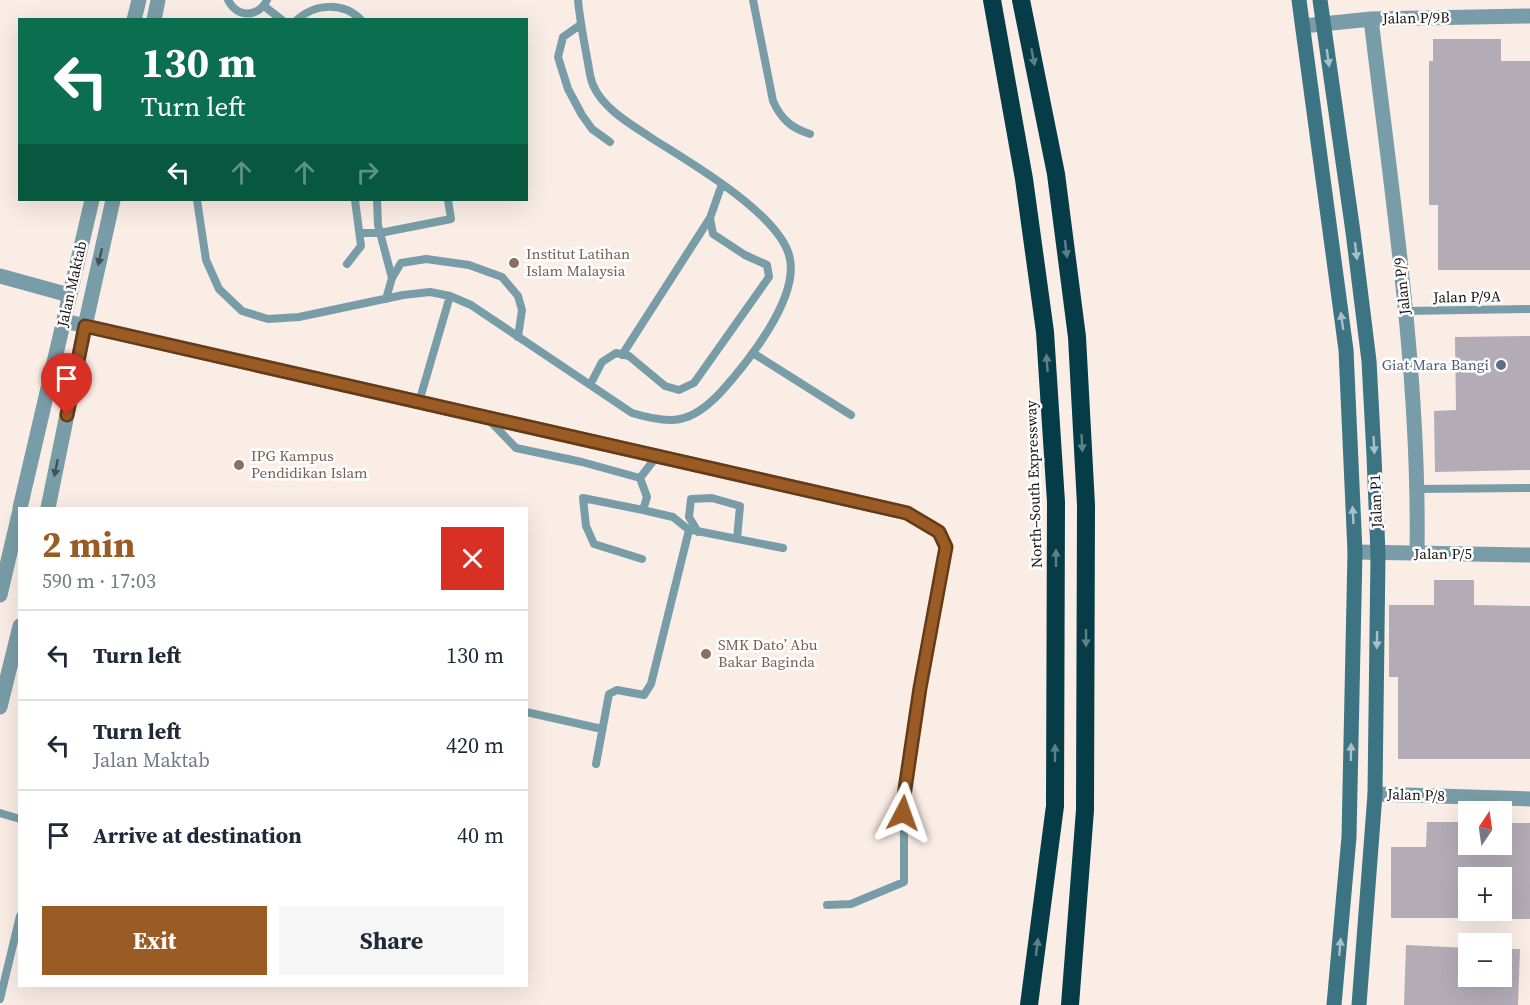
<!DOCTYPE html>
<html lang="en">
<head>
<meta charset="utf-8">
<style>
	:root { --surface:#fff; --page:#f6f6f7; --text:#1f2937; --muted:#747a83; --line:#e0e1e3; --accent:#9b5b24 }
	body { margin:0; font-family:"Source Serif 4",serif; background:var(--page); color:var(--text); height:100vh; display:flex; flex-direction:column; font-size:22px; white-space:nowrap }
	* { box-sizing:border-box; margin:0 }
	p { font-size:20px; color:var(--muted) }
	.icon { flex:none; width:33px; height:33px; fill:none; stroke:currentColor; stroke-width:2; stroke-linecap:round; stroke-linejoin:round }
	.map { position:relative; flex:1; overflow:hidden }
	.details { position:absolute; left:18px; top:507px; width:510px; height:480px; display:flex; flex-direction:column; background:var(--surface); border-radius:0px; box-shadow:0 6px 24px #0002 }
	.details>* { flex:none }
	.banner { position:absolute; left:18px; top:18px; width:510px; height:183px; border-radius:0px; box-shadow:0 6px 24px #0002; background:#0b6e4f; color:#fff; overflow:hidden }
	.needle { width:39px; rotate:13deg }
	.buttons { position:absolute; left:1458px; top:801px; display:grid; gap:12px }
	.buttons a { display:grid; place-items:center; width:54px; height:54px; border-radius:0px; background:var(--surface); box-shadow:0 6px 24px #0002; font-size:30px }
	.pin { position:absolute; display:grid; place-items:center; width:51px; height:51px; color:#fff; margin:-62px -26px; border-radius:50% 50% 50% 0; rotate:-45deg; box-shadow:0 0 6px #0007 }
	.pin .icon { rotate:45deg }
	.me { position:absolute; width:66px; margin:-33px; rotate:4deg; stroke-linejoin:round; filter:drop-shadow(0 0 4px #0008) }
	.turn { display:flex; align-items:center; gap:21px; height:126px; padding:0 24px; font-size:27px }
	.turn .icon { width:78px; height:78px; stroke-width:2.5 }
	.turn b { display:block; font-size:42px; line-height:51px }
	.lanes { display:flex; align-items:center; height:57px; padding:0 24px; background:#0003; justify-content:center; gap:30px; direction:ltr }
	.lanes .off { opacity:.35 }
	.round { display:grid; place-items:center; flex:none; width:63px; height:63px; border-radius:0px; background:var(--page) }
	.head { display:flex; align-items:center; justify-content:space-between; height:102px; padding:0 24px }
	h1 { font-size:36px; font-weight:700; line-height:45px; color:var(--accent) }
	.button { display:flex; gap:12px; margin-top:auto; padding:12px 24px }
	.button a { flex:1; height:69px; border-radius:0px; background:var(--accent); color:#fff; font-size:24px; font-weight:700; line-height:69px; text-align:center }
	.button a+a { background:var(--page); color:var(--text) }
	ul { padding:0; list-style:none }
	li { display:flex; align-items:center; gap:18px; height:90px; padding:0 24px; border-top:2px solid var(--line) }
	li div { flex:1 }
	li b { display:block; font-size:22px }
	li em { font-style:normal }
	.map>svg:first-child { display:block }
</style>
</head>
<body>
<div class="map">
<svg width="1530" height="1005" viewBox="0 0 1530 1005">
	<rect width="100%" height="100%" fill="#faede5"/>
	<path fill="#b3acb7" d="M1433,39H1501V61H1530V270H1438V205H1429V61H1433Z
		M1530,336V470L1435,472L1434,411L1456,410L1455,337Z
		M1434,580H1474V605L1530,606V759H1398V677H1389V605H1434Z
		M1427,822H1465V847H1502V823H1530V919H1502V878H1468V918H1391V847H1426Z
		M1406,945L1468,948V976H1502V949H1520L1518,1005H1404Z"/>
	<g fill="none" stroke-linecap="round" stroke-linejoin="round">
		<path stroke="#799da8" stroke-width="8" d="M228,0C237,18 258,18 267,0
			M753,0L773,101C781,119 791,128 810,134
			M264,6L282,20
			M297,20C315,3 344,2 361,20
			M580,25L563,37L558,57L568,89L582,115L592,129L610,142
			M197,200L206,260L219,289L242,311L268,319L299,317L403,295L430,292L450,296L471,305L632,413C672,425 691,424 721,392C747,363 798,300 790,259C782,215 689,162 653,139C632,125 603,109 593,85C590,78 589,69 588,63C584,42 580,21 578,0
			M377,200L378,225L392,278
			M360,233H380L451,219L448,200
			M347,264L361,246L355,200
			M386,299L392,278L401,263L426,259L469,265L502,277L518,296L522,310L518,337
			M1405,311L1530,309
			M753,353L851,415
			M622,355L710,218
			M590,385L602,362L616,353L629,356L665,386L679,390L694,383L769,277L767,265L745,255L713,234L710,218L722,184
			M419,402L450,296
			M489,420L516,448L582,462L640,478L657,456
			M1418,489L1530,488
			M692,530L783,548
			M698,532L689,517L691,499L712,498L740,506L737,539
			M642,559L594,544L586,526L583,498L643,510
			M526,712L602,729
			M596,764L609,694L617,690L644,695L651,684L689,530L673,517L643,510L647,497L640,478
			M0,813L20,819
			M827,905L851,904L904,882V796L920,688L947,547L939,532L907,513
			M0,999L20,916"/>
		<path stroke="#799da8" stroke-width="15" d="M1371,19C1392,196 1420,375 1417,554
			M1303,26L1371,19L1530,16
			M0,276L69,295
			M64,321L907,513
			M1355,552L1530,555
			M1375,794L1530,799"/>
		<path stroke="#799da8" stroke-width="15" d="M134,20L139,0
			M154,20L158,0
			M20,508L92,200
			M48,508L85,326L113,200
			M0,595L20,510
			M0,707L20,626"/>
		<path stroke="#3d7484" stroke-width="15" d="M1299,0L1346,350L1355,552L1349,837L1334,1005
			M1320,0L1353,232L1369,361L1374,456L1378,554L1375,794L1359,1005"/>
		<path stroke="#063c48" stroke-width="18" d="M992,0L1024,179L1045,332L1056,502L1055,806L1029,1005
			M1021,0L1056,174L1077,337L1086,505L1085,810L1070,1005"/>
	</g>
	<defs><path id="oneway-solid" d="M-6-.8H1V-3.2L6.5 0L1 3.2V.8H-6Z" transform="scale(1.5)"/></defs>
	<g fill="#5d8088">
		<use href="#oneway-solid" transform="translate(1033 57) rotate(79)"/>
		<use href="#oneway-solid" transform="translate(1066 249) rotate(83)"/>
		<use href="#oneway-solid" transform="translate(1047 363) rotate(-94)"/>
		<use href="#oneway-solid" transform="translate(1082 443) rotate(87)"/>
		<use href="#oneway-solid" transform="translate(1056 558) rotate(-90)"/>
		<use href="#oneway-solid" transform="translate(1086 638) rotate(90)"/>
		<use href="#oneway-solid" transform="translate(1055 753) rotate(-90)"/>
		<use href="#oneway-solid" transform="translate(1037 947) rotate(-83)"/>
	</g>
	<g fill="#a8c0c8">
		<use href="#oneway-solid" transform="translate(1328 58) rotate(82)"/>
		<use href="#oneway-solid" transform="translate(1356 251) rotate(83)"/>
		<use href="#oneway-solid" transform="translate(1342 321) rotate(-98)"/>
		<use href="#oneway-solid" transform="translate(1374 445) rotate(87)"/>
		<use href="#oneway-solid" transform="translate(1353 515) rotate(-93)"/>
		<use href="#oneway-solid" transform="translate(1377 640) rotate(91)"/>
		<use href="#oneway-solid" transform="translate(1351 752) rotate(-89)"/>
		<use href="#oneway-solid" transform="translate(1340 947) rotate(-85)"/>
	</g>
	<g fill="#445155">
		<use href="#oneway-solid" transform="translate(100 257) rotate(103)"/>
		<use href="#oneway-solid" transform="translate(56 468) rotate(101)"/>
	</g>
	<g fill="none" stroke-linecap="round" stroke-linejoin="round">
		<g stroke="#653b17" stroke-width="15">
			<path id="route" d="M67,415L85,326L907,513L939,532L946,547L920,688L904,796L903,813"/>
		</g>
		<use href="#route" stroke="#9b5b24" stroke-width="10"/>
	</g>
	<g fill="#8d6e63" stroke="#fff" stroke-width="2">
		<circle cx="514" cy="263" r="6"/>
		<circle cx="239" cy="465" r="6"/>
		<circle cx="706" cy="654" r="6"/>
	</g>
	<circle fill="#5c6f8a" stroke="#fff" stroke-width="2" cx="1501" cy="365" r="6"/>
	<g text-anchor="middle" stroke-width="5" stroke-linejoin="round" paint-order="stroke">
		<g font-size="15" fill="#181311" stroke="#fff">
			<text transform="translate(1416 18) rotate(-1)" y="5">Jalan P/9B</text>
			<text transform="translate(72 284) rotate(-77)" y="5">Jalan Maktab</text>
			<text transform="translate(1402 286) rotate(-96)" y="5">Jalan P/9</text>
			<text transform="translate(1467 297) rotate(-1)" y="5">Jalan P/9A</text>
			<text transform="translate(1034 484) rotate(-92)" y="5">North–South Expressway</text>
			<text transform="translate(1376 501) rotate(-92)" y="5">Jalan P1</text>
			<text x="1443" y="559">Jalan P/5</text>
			<text transform="translate(1416 795) rotate(2)" y="5">Jalan P/8</text>
		</g>
		<g font-size="15" fill="#785e54" stroke="#fff" text-anchor="start">
			<text x="526" y="259">Institut Latihan<tspan x="526" dy="17">Islam Malaysia</tspan></text>
			<text x="251" y="461">IPG Kampus<tspan x="251" dy="17">Pendidikan Islam</tspan></text>
			<text x="718" y="650">SMK Dato’ Abu<tspan x="718" dy="17">Bakar Baginda</tspan></text>
		</g>
		<g font-size="15" fill="#4e5e75" stroke="#fff" text-anchor="end">
			<text x="1489" y="370">Giat Mara Bangi</text>
		</g>
	</g>
</svg>
<div class="buttons">
<a><svg class="needle" viewBox="-14 -14 28 28"><path d="M0-13l5 13h-10z" fill="#e53935"/><path d="M0 13l5-13h-10z" fill="#747a83"/></svg></a>
<a>+</a>
<a>−</a>
</div>
<div class="pin" style="left:67px;top:415px;background:#d93025"><svg class="icon" aria-label="arrive" viewBox="0 0 24 24"><path d="M6 21V4h12l-3 4 3 4H6"/></svg></div>
<svg class="me" style="left:903px;top:813px" viewBox="-20 -20 40 40"><path d="M0-17L14 15 0 8-14 15z" fill="#9b5b24" stroke="#fff" stroke-width="4"/></svg>
<div class="banner">
<div class="turn"><svg class="icon" aria-label="left" viewBox="0 0 24 24"><path d="M17 20v-9H6M10 6l-5 5 5 5"/></svg><div><b>130 m</b>Turn left</div></div>
<div class="lanes"><svg class="icon" aria-label="left" viewBox="0 0 24 24"><path d="M17 20v-9H6M10 6l-5 5 5 5"/></svg><svg class="icon off" aria-label="ahead" viewBox="0 0 24 24"><path d="M12 20V5M6 11l6-6 6 6"/></svg><svg class="icon off" aria-label="ahead" viewBox="0 0 24 24"><path d="M12 20V5M6 11l6-6 6 6"/></svg><svg class="icon off" aria-label="right" viewBox="0 0 24 24"><path d="M7 20v-9h11M14 6l5 5-5 5"/></svg></div>
</div>
<section class="details">
<div class="head"><div><h1>2 min</h1><p>590 m · 17:03</p></div><a class="round" style="background:#d93025;color:#fff"><svg class="icon" aria-label="close" viewBox="0 0 24 24"><path d="M6 6l12 12M18 6L6 18"/></svg></a></div>
<ul>
<li><svg class="icon" aria-label="left" viewBox="0 0 24 24"><path d="M17 20v-9H6M10 6l-5 5 5 5"/></svg><div><b>Turn left</b></div><em>130 m</em></li>
<li><svg class="icon" aria-label="left" viewBox="0 0 24 24"><path d="M17 20v-9H6M10 6l-5 5 5 5"/></svg><div><b>Turn left</b><p>Jalan Maktab</p></div><em>420 m</em></li>
<li><svg class="icon" aria-label="arrive" viewBox="0 0 24 24"><path d="M6 21V4h12l-3 4 3 4H6"/></svg><div><b>Arrive at destination</b></div><em>40 m</em></li>
</ul>
<div class="button"><a>Exit</a><a>Share</a></div>
</section>
</div>
</body>
</html>
